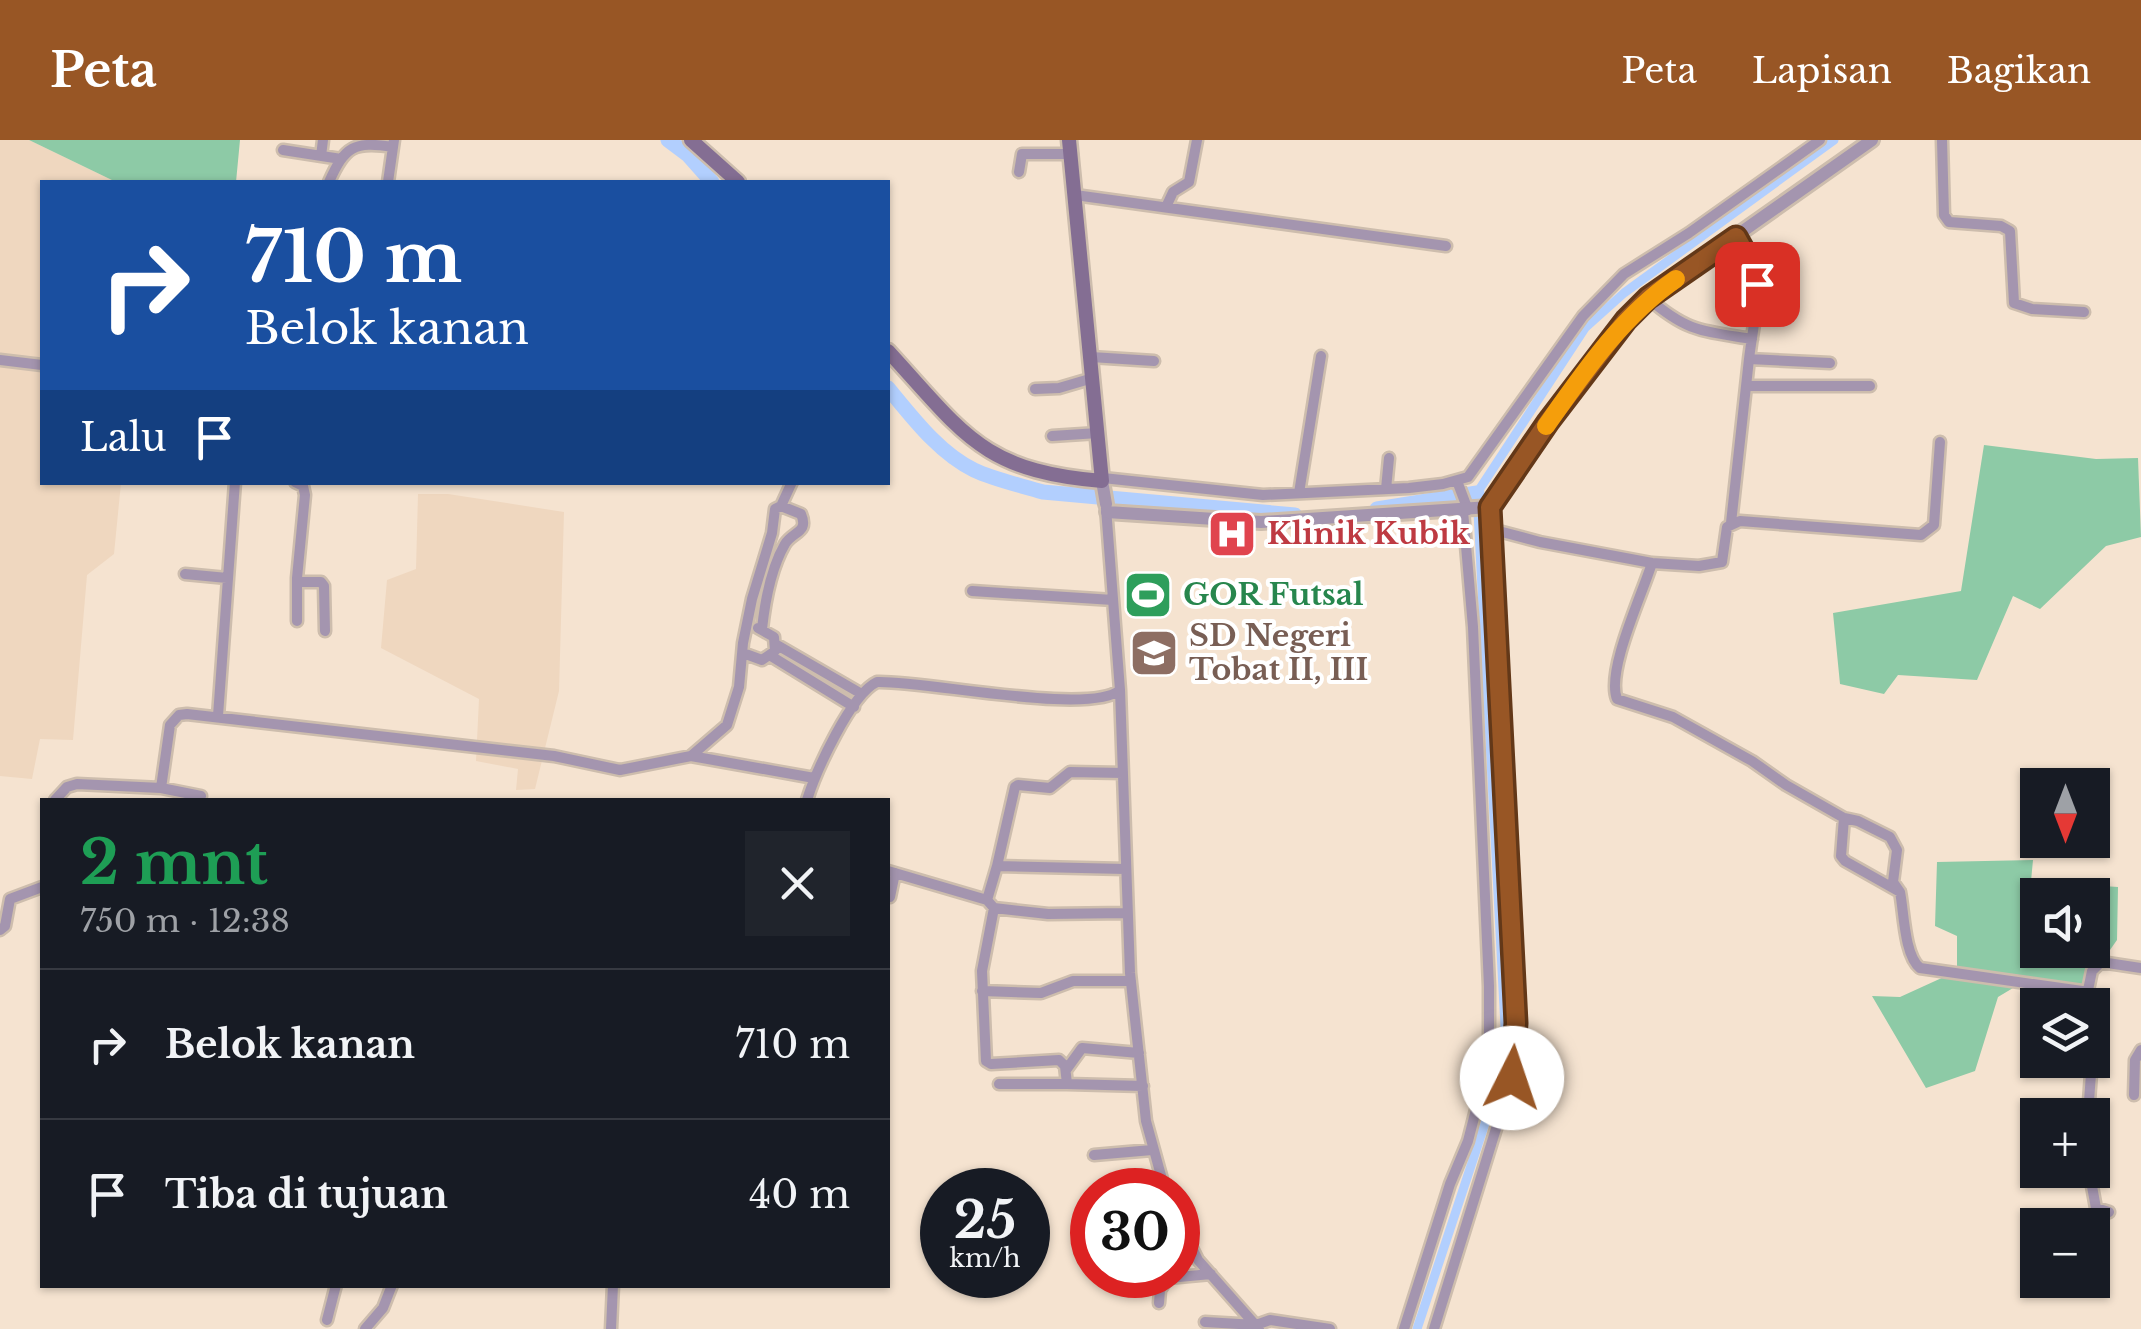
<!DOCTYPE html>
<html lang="id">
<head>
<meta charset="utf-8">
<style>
	:root { --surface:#171b24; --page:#20242c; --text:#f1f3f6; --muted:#9ea1a6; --line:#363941; --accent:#985625 }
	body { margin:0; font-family:"Libre Baskerville",serif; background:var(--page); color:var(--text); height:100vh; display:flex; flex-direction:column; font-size:38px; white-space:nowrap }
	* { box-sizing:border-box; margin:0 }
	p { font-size:32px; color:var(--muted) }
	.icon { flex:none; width:55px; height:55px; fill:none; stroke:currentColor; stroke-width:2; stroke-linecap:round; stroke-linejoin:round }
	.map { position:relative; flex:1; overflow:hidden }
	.side { position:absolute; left:40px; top:658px; width:850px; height:490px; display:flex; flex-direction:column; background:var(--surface); border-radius:0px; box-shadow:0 2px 8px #0004 }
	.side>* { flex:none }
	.guide { position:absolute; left:40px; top:40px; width:850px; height:305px; border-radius:0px; box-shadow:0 2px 8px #0004; background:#1a4fa0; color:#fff; overflow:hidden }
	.needle { width:65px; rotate:180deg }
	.tools { position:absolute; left:2020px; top:628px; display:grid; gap:20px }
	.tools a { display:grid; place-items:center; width:90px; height:90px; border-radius:0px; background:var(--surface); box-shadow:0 2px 8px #0004; font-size:50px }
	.speed { position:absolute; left:920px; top:1028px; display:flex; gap:20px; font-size:50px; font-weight:700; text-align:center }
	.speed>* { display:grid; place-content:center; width:130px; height:130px; border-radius:50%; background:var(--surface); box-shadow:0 2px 8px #0004; line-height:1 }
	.speed small { font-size:25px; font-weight:400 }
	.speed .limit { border:15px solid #d22; background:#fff; color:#111 }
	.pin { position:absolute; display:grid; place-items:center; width:85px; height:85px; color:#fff; margin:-42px; border-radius:20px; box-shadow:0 5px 15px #0006 }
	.me { position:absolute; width:110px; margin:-55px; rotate:4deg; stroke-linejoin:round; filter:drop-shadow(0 0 8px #0008) }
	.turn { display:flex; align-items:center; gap:35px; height:210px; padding:0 40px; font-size:45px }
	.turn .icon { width:130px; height:130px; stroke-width:2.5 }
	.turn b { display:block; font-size:70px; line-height:85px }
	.then { display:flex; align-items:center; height:95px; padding:0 40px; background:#0003; gap:20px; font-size:38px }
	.round { display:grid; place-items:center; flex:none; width:105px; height:105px; border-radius:0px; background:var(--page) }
	.overview { display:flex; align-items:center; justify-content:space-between; height:170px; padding:0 40px }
	h1 { font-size:60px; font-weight:800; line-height:75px; color:#1e9e55 }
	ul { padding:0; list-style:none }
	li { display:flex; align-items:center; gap:30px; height:150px; padding:0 40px; border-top:2px solid var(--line) }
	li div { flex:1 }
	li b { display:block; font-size:38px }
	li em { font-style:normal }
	header { display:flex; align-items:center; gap:60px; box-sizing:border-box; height:140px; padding:0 50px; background:var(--accent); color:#fff }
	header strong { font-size:48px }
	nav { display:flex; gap:55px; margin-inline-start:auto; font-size:35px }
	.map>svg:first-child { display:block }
</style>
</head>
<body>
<header>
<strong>Peta</strong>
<nav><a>Peta</a><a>Lapisan</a><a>Bagikan</a></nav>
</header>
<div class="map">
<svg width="2141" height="1189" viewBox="0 0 2141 1189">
	<rect width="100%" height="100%" fill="#f5e3d0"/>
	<path fill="#efd7bf" d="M0,0H29L116,42H42V342L121,343L114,414L87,435L73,600L40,599L32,639L0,636Z
		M418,354H448L564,372L559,551L535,649L516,650L518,629L476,621L479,559L381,508L387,440L416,429Z"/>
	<path fill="#8dcaa6" d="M29,0H240L236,42H116Z
		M1984,305L2096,319L2138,318L2141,397L2106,406L2040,469L2013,456L1977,540L1898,535L1884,554L1840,544L1833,473L1961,451Z
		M2033,720L2031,741L2055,755H2038V810H2092V755H2060L2073,744L2118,747L2117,800L2079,854L2018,845L1998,857L1975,931L1926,948L1872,856L1900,857L1957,831V796L1935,786L1937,722Z"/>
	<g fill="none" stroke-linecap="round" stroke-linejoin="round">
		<path stroke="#b2cffe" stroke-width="9" d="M1417,1189L1503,929L1506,906L1477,353L1585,188L1624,153L1834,0"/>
		<path stroke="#b2cffe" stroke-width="15" d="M668,0L688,15L712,42
			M888,248C912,277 939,313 974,330C995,340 1020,345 1043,352L1295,375
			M1377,369L1477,353"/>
		<g stroke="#cdbdad" stroke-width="15">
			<path id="minor" d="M1942,0L1944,75L1949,82L2001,86L2010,91L2014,163L2032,169L2084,172
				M283,10L341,19
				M321,16L323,0
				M1019,32L1022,14H1072
				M329,42C345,6 354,1 393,7
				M388,42L394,0
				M1075,55L1446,106
				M1166,67L1173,52L1189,42L1197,0
				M1736,97C1766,151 1756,162 1749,219L1830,223
				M1648,158C1687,192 1702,191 1752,199
				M1091,217L1154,221
				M0,220L42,225
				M1747,246H1870
				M1035,249L1059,248L1093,238
				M1052,296L1098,293
				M1103,338L1263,355L1409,348L1443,344L1468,337L1583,176L1624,134L1689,93L1820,0
				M1457,341L1468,370
				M295,342L303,346L305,355L297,438V481
				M1386,349L1389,318
				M1299,353L1321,216
				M1731,383L1749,219
				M1491,389L1540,402L1652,423L1699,426L1722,422L1727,387L1740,381L1921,395L1934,385L1940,302
				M1652,423C1642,455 1606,531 1617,559L1673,577L1752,621L1786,645L1844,678L1858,681L1890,697L1897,710L1893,742L1900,752
				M185,434L227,438
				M297,442H321L324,446L325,491
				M972,451L1113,460
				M762,489C765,461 771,428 785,404C793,391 809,393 801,374L781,366
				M777,505L860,553
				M743,513L762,520L775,511L774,497L758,488
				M771,516L854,567
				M1120,550L1130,833L1146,981L1165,1050
				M218,576L235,342
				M691,616L727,585L739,547L743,503L752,459L772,393L775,369L781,366L792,342
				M161,648L201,656
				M55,660L67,647L77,644L161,648L170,585L179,575L187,574L554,616L620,630L691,616L814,638
				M807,660C816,631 851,554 877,542C923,540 1089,576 1120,550L1106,368
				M1844,678L1841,716L1845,721L1900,752C1904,771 1904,815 1920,828L2082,851L2088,850L2092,831L2101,822L2141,828
				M997,726L1015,647L1018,645L1050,648L1070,632L1123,633
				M888,731L987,760L994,768L1048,774L1127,773
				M890,757L895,733
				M987,760L997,726L1125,729
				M994,768L982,831L986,921L991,924L1059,920L1065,926L1067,944L1143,946
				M0,790L5,786L10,759L42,747
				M982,851L1041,853L1073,841H1131
				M2086,865L2088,850
				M1066,930L1082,908L1139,913
				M999,944H1067
				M2134,955L2135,920L2141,910
				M2088,975L2092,920
				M1094,1015L1152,1010
				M2089,1030L2096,1068L2109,1072
				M1178,1080L1198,1120L1259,1189
				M1159,1163L1160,1150L1168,1138L1211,1134
				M327,1180L336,1145
				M1205,1182L1256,1185L1270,1180L1330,1189
				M365,1189L383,1168L392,1145
				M611,1189L613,1145
				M1404,1189L1450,1044L1468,1001L1489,919V846L1473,487L1463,371
				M1434,1189L1512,937L1515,883L1490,367"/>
		</g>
		<g stroke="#cdbdad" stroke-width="18">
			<path id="tertiary" d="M1102,341L1106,364
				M1107,372L1261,382L1490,367L1548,282L1625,180L1648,158L1872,0"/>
		</g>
		<g stroke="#cdbdad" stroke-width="19">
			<path id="secondary" d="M691,0L738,42
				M888,211C964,294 982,331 1102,341L1069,0"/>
		</g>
		<use href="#minor" stroke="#a495af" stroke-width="10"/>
		<use href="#tertiary" stroke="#a495af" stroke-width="12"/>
		<use href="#secondary" stroke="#846e93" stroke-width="14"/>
	</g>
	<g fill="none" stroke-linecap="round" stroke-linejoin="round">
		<g stroke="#633818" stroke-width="25">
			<path id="route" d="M1512,938L1516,883L1490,367L1548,282L1626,180L1648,158L1736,97L1754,129L1757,144"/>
		</g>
		<use href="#route" stroke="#985625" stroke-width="18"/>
		<path stroke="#f59e0b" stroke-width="18" d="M1546,286C1584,232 1622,176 1676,139"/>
	</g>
	<defs>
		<g id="hospital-square" transform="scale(2.5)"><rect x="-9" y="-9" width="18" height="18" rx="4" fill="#e0444e" stroke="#fff"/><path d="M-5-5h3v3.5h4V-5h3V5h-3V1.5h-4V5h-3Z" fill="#fff"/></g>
		<g id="stadium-square" transform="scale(2.5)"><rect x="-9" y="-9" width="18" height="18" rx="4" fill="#2e9e5b" stroke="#fff"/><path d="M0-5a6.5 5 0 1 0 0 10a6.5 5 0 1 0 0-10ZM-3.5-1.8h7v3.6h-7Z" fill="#fff"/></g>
		<g id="school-square" transform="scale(2.5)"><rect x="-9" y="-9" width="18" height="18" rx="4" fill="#8d6e63" stroke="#fff"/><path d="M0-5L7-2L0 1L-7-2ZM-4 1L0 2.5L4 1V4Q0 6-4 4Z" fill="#fff"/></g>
	</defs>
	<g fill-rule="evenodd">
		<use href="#hospital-square" x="1232" y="394"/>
		<use href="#stadium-square" x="1148" y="455"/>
		<use href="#school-square" x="1154" y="513"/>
	</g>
	<g text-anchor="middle" stroke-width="8" stroke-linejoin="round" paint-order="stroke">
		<g font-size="30" font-weight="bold" fill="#be3a42" stroke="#fff" text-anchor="start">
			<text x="1267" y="404">Klinik Kubik</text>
		</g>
		<g font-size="30" font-weight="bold" fill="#27864d" stroke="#fff" text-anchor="start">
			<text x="1183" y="465">GOR Futsal</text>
		</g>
		<g font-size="30" font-weight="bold" fill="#785e54" stroke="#fff" text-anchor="start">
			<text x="1189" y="506">SD Negeri<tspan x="1189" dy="34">Tobat II, III</tspan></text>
		</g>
	</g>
</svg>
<div class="tools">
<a><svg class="needle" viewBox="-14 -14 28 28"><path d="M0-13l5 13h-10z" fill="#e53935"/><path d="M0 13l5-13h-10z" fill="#9ea1a6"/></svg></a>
<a><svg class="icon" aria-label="sound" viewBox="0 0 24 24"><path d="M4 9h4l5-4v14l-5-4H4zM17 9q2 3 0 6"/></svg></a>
<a><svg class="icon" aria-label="layers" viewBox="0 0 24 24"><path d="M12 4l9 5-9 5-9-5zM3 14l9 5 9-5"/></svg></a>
<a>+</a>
<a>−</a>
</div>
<div class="speed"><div>25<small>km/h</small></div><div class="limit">30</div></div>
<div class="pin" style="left:1757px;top:144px;background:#d93025"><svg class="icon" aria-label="arrive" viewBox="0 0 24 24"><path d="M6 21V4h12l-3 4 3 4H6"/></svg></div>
<svg class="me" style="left:1512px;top:938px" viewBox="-20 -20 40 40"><circle r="19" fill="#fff"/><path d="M0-13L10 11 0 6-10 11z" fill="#985625"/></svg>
<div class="guide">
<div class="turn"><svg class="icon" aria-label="right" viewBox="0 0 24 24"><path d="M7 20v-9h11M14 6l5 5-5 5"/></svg><div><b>710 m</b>Belok kanan</div></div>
<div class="then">Lalu<svg class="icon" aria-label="arrive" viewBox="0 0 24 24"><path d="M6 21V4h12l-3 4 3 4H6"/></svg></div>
</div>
<section class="side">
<div class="overview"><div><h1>2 mnt</h1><p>750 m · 12:38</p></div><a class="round"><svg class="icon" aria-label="close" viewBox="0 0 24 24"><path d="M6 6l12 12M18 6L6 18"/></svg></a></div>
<ul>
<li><svg class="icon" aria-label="right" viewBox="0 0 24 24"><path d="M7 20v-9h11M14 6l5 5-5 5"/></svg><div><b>Belok kanan</b></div><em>710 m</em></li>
<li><svg class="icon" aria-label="arrive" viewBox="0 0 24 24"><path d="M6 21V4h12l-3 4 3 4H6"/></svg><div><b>Tiba di tujuan</b></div><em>40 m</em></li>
</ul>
</section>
</div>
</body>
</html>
